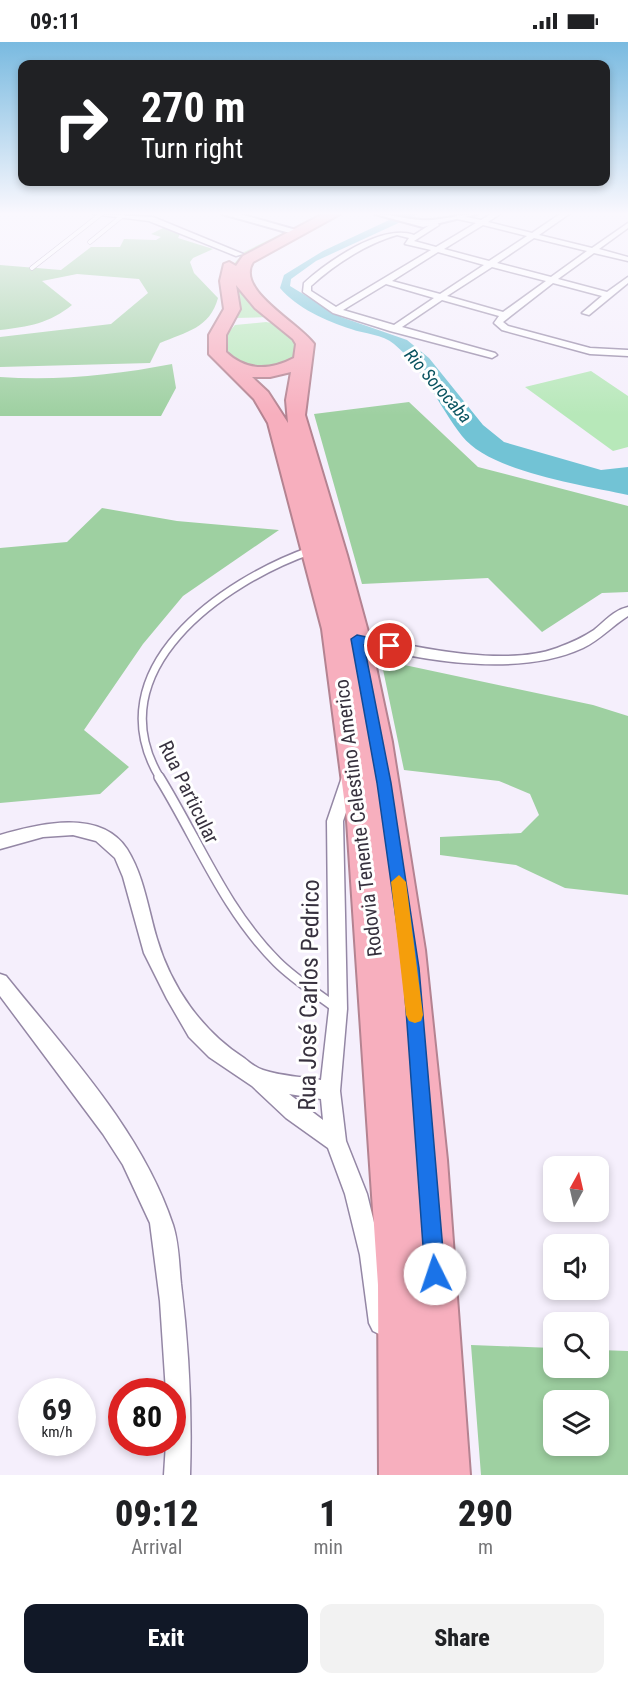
<!DOCTYPE html>
<html lang="en">
<head>
<meta charset="utf-8">
<style>
	:root { --surface:#fff; --page:#f2f2f2; --text:#202124; --muted:#757577; --accent:#111827 }
	body { margin:0; font-family:"Roboto Condensed",sans-serif; background:var(--page); color:var(--text); height:100vh; display:flex; flex-direction:column; font-size:22px; white-space:nowrap }
	* { box-sizing:border-box; margin:0 }
	p { font-size:20px; color:var(--muted) }
	.icon { flex:none; width:33px; height:33px; fill:none; stroke:currentColor; stroke-width:2; stroke-linecap:round; stroke-linejoin:round }
	.map { position:relative; height:1433px; overflow:hidden }
	.sheet { display:flex; flex-direction:column; background:var(--surface); flex:1 }
	.sheet>* { flex:none }
	.top-card { position:absolute; left:18px; top:18px; width:592px; height:126px; border-radius:12px; box-shadow:0 3px 9px #0003; background:#202124; color:#fff; overflow:hidden }
	.needle { width:39px; rotate:8deg }
	.buttons { position:absolute; left:543px; top:1114px; display:grid; gap:12px }
	.buttons a { display:grid; place-items:center; width:66px; height:66px; border-radius:12px; background:var(--surface); box-shadow:0 3px 9px #0003; font-size:30px }
	.speed { position:absolute; left:18px; top:1336px; display:flex; gap:12px; font-size:30px; font-weight:700; text-align:center }
	.speed>* { display:grid; place-content:center; width:78px; height:78px; border-radius:50%; background:var(--surface); box-shadow:0 3px 9px #0003; line-height:1 }
	.speed small { font-size:15px; font-weight:400 }
	.speed .limit { border:9px solid #d22; background:#fff; color:#111 }
	.pin { position:absolute; display:grid; place-items:center; width:51px; height:51px; color:#fff; margin:-26px; border:3px solid #fff; border-radius:50%; box-shadow:0 2px 6px #0007 }
	.me { position:absolute; width:66px; margin:-33px; rotate:356deg; stroke-linejoin:round; filter:drop-shadow(0 0 4px #0008) }
	.turn { display:flex; align-items:center; gap:21px; height:126px; padding:0 24px; font-size:27px }
	.turn .icon { width:78px; height:78px; stroke-width:2.5 }
	.turn b { display:block; font-size:42px; line-height:51px }
	.eta { display:flex; justify-content:space-evenly; align-items:center; height:102px; text-align:center }
	.eta b { font-size:36px; font-weight:800; line-height:42px }
	.button { display:flex; gap:12px; margin-top:auto; padding:12px 24px }
	.button a { flex:1; height:69px; border-radius:12px; background:var(--accent); color:#fff; font-size:24px; font-weight:800; line-height:69px; text-align:center }
	.button a+a { background:var(--page); color:var(--text) }
	.status { display:flex; justify-content:space-between; align-items:center; height:42px; padding:0 30px; background:var(--surface); direction:ltr }
	.status svg { height:16px; fill:currentColor }
	.map>svg:first-child { display:block }
</style>
</head>
<body>
<div class="status"><b>09:11</b><svg viewBox="0 0 49 12"><path d="M0 12V9h3v3zM5 12V6h3v6zM10 12V3h3v9zM15 12V0h3v12zM26 1h20v11H26zM47 4h2v5h-2z"/></svg></div>
<div class="map">
<svg width="628" height="1433" viewBox="0 0 628 1433">
	<rect width="100%" height="100%" fill="#f5effc"/>
	<path fill="#b7e8b9" d="M287,189L292,191L236,232L250,263L269,275L236,276L239,257L230,236L232,224L244,210Z
		M266,280L277,282L298,300L296,317C270,335 230,333 224,296L235,283Z
		M591,329L628,354V405L613,409L525,345Z"/>
	<path fill="#9ed0a1" fill-rule="evenodd" d="M165,185L180,192L178,196L213,207L193,216L190,220L194,231L218,256C210,286 186,290 160,301L150,321L0,325V295L111,282L148,251L139,237L77,232L42,239L72,263C50,281 28,285 0,288V223L61,228L91,205H120L124,197L156,198L161,195L151,192Z
		M172,322L176,346L161,374H0V335C58,339 115,333 172,322Z
		M409,360L478,425L628,464V550L602,551L542,590L488,536L362,542L314,372Z
		M102,466L177,479L279,488L183,554L143,602L84,688L129,725L100,752L0,761V506L67,500Z
		M381,618L593,663L628,674V853L565,846L516,823L440,813V795L521,791L539,773L530,752L499,739L404,728Z
		M471,1303L553,1306L554,1326H598L599,1308L628,1309V1433H481ZM554,1359H598V1404H554Z"/>
	<path fill="#72c3d5" d="M402,172H418L316,219L291,237L290,244L341,275L407,298L429,316L483,383L504,400L601,428L628,425V453C583,443 490,430 462,394C439,364 423,326 394,302C383,292 364,292 351,287C326,279 297,266 280,246L284,233L323,209Z"/>
	<g fill="none" stroke-linecap="round" stroke-linejoin="round">
		<g stroke="#9487a5" stroke-width="5">
			<path id="lane-far2" d="M90,200L122,174
				M32,226L101,172"/>
		</g>
		<g stroke="#9487a5" stroke-width="10">
			<path id="lane-far1" d="M160,736C95,628 223,539 312,508"/>
		</g>
		<g stroke="#9487a5" stroke-width="12">
			<path id="lane" d="M159,735C198,798 224,867 277,920C294,937 315,950 335,965"/>
		</g>
		<g stroke="#9487a5" stroke-width="3">
			<path id="street" d="M93,172L153,175L243,212L236,214L149,179Z
				M491,172H500L488,180L532,191L560,172H569L539,193L592,206L628,181V186L599,207L628,215V219L594,211L558,237L607,250L628,235V241L589,273L582,271L602,254L553,241L503,280L508,284L590,306L628,308V314L590,312L502,288L494,281L499,274L442,258L402,285L495,311L497,313L492,316L390,289L333,271L303,250L304,241C327,220 382,181 414,193L436,179L439,183L414,199L436,205L476,181L457,177V173L481,178ZM483,183L527,194L489,219L444,207ZM397,193L409,196L405,202L431,208L336,265L311,249V244C335,222 366,202 397,193ZM534,196L587,209L551,235L497,221ZM438,210L484,223L440,252L392,239ZM492,225L546,239L503,270L447,254ZM386,242L434,256L394,283L343,268Z
				M628,565V574C612,584 600,598 583,606C518,636 420,619 352,600L350,597L357,593C412,604 504,626 557,606C570,601 582,596 594,588C605,579 614,568 628,565Z
				M350,729L355,731L358,735L343,779L347,967L340,1049L346,1099L367,1152L382,1213L393,1281L389,1289L381,1293L373,1289L369,1281L360,1213L345,1152L328,1106L286,1076L252,1044L209,1015L189,995L167,957L144,911L123,835L115,816L96,799L73,793L43,795L0,807V793C38,782 100,766 127,807C144,834 148,867 157,897C171,945 202,989 244,1016C249,1020 256,1026 263,1028C281,1034 303,1035 321,1038L329,967L327,779L342,735L345,731ZM289,1052L321,1057L323,1078Z
				M0,932L6,934C67,1010 142,1089 173,1183C179,1202 179,1222 181,1242C189,1306 192,1369 190,1433H164L166,1401H172V1350H166L160,1259L150,1181L123,1123L103,1092L0,954Z"/>
		</g>
		<g stroke="#9487a5" stroke-width="4">
			<path id="secondary" d="M222,172H240L303,190L297,193Z
				M375,172C391,172 405,177 421,178C435,180 460,172 477,172L423,185Z"/>
		</g>
		<g stroke="#b48391" stroke-width="4">
			<path id="highway" d="M323,172H340L253,220C235,248 298,280 314,302L305,373L347,513L370,597L392,700L425,908L447,1118L470,1433H379L378,1243L347,779L322,587L268,381L254,357L209,312V293L224,267L220,239L224,222L229,220L236,224L243,214ZM236,243L255,266L293,297L296,302L294,316C269,329 246,329 226,310V293L240,267ZM291,330L286,358L288,381L268,350L252,335H270Z"/>
		</g>
		<use href="#lane-far2" stroke="#fff" stroke-width="4"/>
		<use href="#lane-far1" stroke="#fff" stroke-width="7"/>
		<use href="#lane" stroke="#fff" stroke-width="9"/>
		<use href="#street" fill="#fff" fill-rule="evenodd"/>
		<use href="#secondary" fill="#fff" fill-rule="evenodd"/>
		<use href="#highway" fill="#f7afbe" fill-rule="evenodd"/>
	</g>
	<linearGradient id="sky" x2="0" y2="1"><stop stop-color="#79bae0"/><stop offset="0.46" stop-color="#faf8fe"/><stop offset="1" stop-color="#faf8fe" stop-opacity="0"/></linearGradient>
	<rect width="628" height="373" fill="url(#sky)"/>
	<path fill="#1a73e8" stroke="#114b97" stroke-width="1.5" d="M357,593L390,600L396,604L390,608L364,603L391,741L419,926L445,1232L442,1239L435,1242L428,1239L425,1232L403,926L377,741L351,597Z"/>
	<path fill="#f59e0b" d="M399,833L406,840L423,973L421,979L415,981L409,979L406,973L391,840Z"/>
	<g text-anchor="middle" stroke-width="6" stroke-linejoin="round" paint-order="stroke">
		<g font-size="18" font-style="italic" fill="#08525f" stroke="#fff">
			<text transform="translate(438 344) rotate(49)" y="6">Rio Sorocaba</text>
		</g>
		<g font-size="20" fill="#37313e" stroke="#fff">
			<text transform="translate(189 750) rotate(64)" y="7">Rua Particular</text>
			<text transform="translate(358 776) rotate(-97)" y="7">Rodovia Tenente Celestino Americo</text>
		</g>
		<g font-size="24" fill="#37313e" stroke="#fff">
			<text transform="translate(309 953) rotate(-89)" y="8">Rua José Carlos Pedrico</text>
		</g>
	</g>
</svg>
<div class="buttons">
<a><svg class="needle" viewBox="-14 -14 28 28"><path d="M0-13l5 13h-10z" fill="#e53935"/><path d="M0 13l5-13h-10z" fill="#757577"/></svg></a>
<a><svg class="icon" aria-label="sound" viewBox="0 0 24 24"><path d="M4 9h4l5-4v14l-5-4H4zM17 9q2 3 0 6"/></svg></a>
<a><svg class="icon" aria-label="search" viewBox="0 0 24 24"><circle cx="10" cy="10" r="6"/><path d="M15 15l6 6"/></svg></a>
<a><svg class="icon" aria-label="layers" viewBox="0 0 24 24"><path d="M12 4l9 5-9 5-9-5zM3 14l9 5 9-5"/></svg></a>
</div>
<div class="speed"><div>69<small>km/h</small></div><div class="limit">80</div></div>
<div class="pin" style="left:390px;top:604px;background:#d93025"><svg class="icon" aria-label="arrive" viewBox="0 0 24 24"><path d="M6 21V4h12l-3 4 3 4H6"/></svg></div>
<svg class="me" style="left:435px;top:1232px" viewBox="-20 -20 40 40"><circle r="19" fill="#fff"/><path d="M0-13L10 11 0 6-10 11z" fill="#1a73e8"/></svg>
<div class="top-card">
<div class="turn"><svg class="icon" aria-label="right" viewBox="0 0 24 24"><path d="M7 20v-9h11M14 6l5 5-5 5"/></svg><div><b>270 m</b>Turn right</div></div>
</div>
</div>
<section class="sheet">
<div class="eta">
<div><b>09:12</b><p>Arrival</p></div>
<div><b>1</b><p>min</p></div>
<div><b>290</b><p>m</p></div>
</div>
<div class="button"><a>Exit</a><a>Share</a></div>
</section>
</body>
</html>
